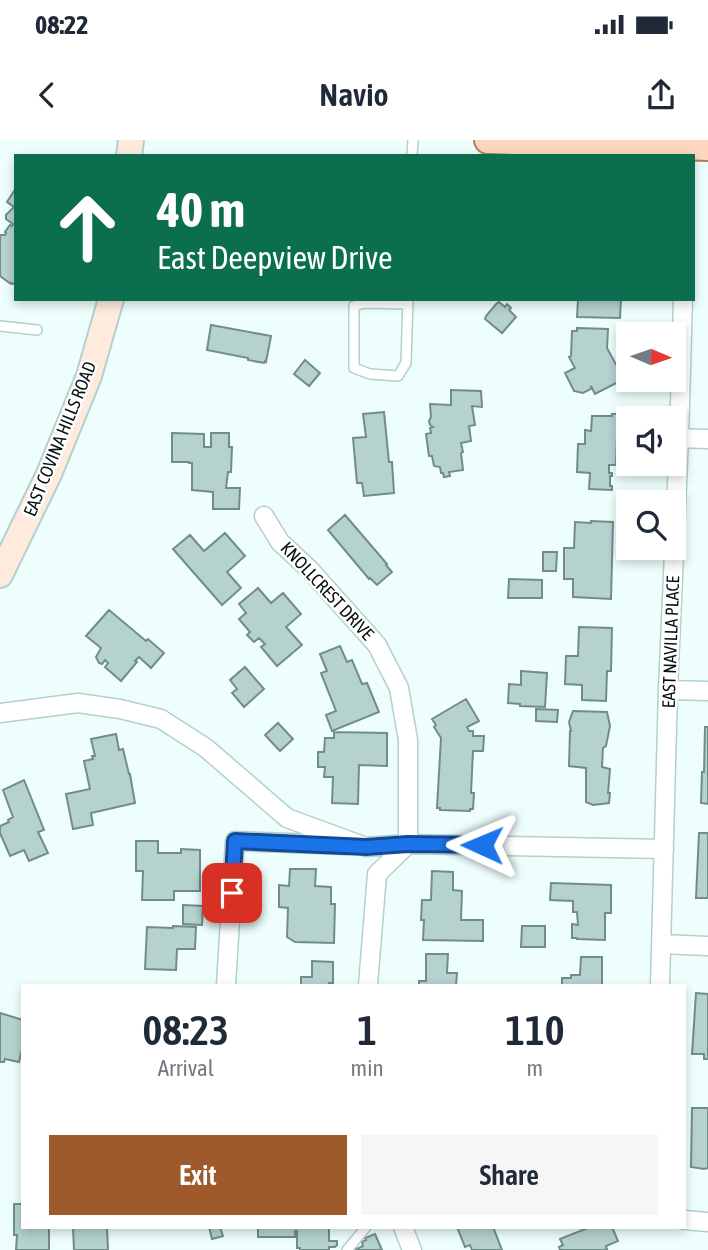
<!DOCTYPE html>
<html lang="en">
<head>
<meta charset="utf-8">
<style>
	:root { --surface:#fff; --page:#f6f6f7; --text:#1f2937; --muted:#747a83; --accent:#9e5a2a }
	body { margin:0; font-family:"Asap Condensed",sans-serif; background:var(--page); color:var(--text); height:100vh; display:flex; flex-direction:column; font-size:26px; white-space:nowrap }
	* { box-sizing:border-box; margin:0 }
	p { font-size:23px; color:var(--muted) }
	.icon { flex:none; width:38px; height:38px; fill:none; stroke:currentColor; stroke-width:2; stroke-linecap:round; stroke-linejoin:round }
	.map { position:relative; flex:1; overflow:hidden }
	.panel { position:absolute; left:21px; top:844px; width:665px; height:245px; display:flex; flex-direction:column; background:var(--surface); border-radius:0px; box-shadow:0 4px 10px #0003 }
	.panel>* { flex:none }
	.guide { position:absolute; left:14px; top:14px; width:681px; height:147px; border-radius:0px; box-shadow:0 4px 10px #0003; background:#0b6e4f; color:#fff; overflow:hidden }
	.needle { width:46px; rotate:92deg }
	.fabs { position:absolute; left:616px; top:182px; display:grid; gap:14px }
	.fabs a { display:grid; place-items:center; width:70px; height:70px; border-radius:0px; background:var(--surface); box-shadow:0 4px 10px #0003; font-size:35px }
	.pin { position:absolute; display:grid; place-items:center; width:60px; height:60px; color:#fff; margin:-30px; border-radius:14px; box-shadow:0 4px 10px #0006 }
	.me { position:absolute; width:77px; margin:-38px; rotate:271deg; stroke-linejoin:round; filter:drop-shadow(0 0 5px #0008) }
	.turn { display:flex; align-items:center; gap:24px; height:147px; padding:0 28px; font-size:32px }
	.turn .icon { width:91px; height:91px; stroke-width:2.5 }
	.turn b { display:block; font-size:49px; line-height:60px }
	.eta { display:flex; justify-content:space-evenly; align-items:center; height:119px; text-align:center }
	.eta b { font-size:42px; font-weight:600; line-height:49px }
	.cta { display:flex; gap:14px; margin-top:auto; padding:14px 28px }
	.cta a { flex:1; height:80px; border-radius:0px; background:var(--accent); color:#fff; font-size:28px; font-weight:600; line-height:80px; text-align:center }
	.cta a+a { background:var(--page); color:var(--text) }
	.status { display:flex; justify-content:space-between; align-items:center; height:49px; padding:0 35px; background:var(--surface); direction:ltr }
	.status svg { height:19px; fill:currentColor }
	header { display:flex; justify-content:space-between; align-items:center; height:91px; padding:0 28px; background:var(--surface); font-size:32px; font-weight:600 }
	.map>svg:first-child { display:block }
</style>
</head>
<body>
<div class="status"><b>08:22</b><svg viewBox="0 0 49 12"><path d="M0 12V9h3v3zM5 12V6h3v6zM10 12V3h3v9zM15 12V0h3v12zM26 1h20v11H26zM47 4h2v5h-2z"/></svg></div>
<header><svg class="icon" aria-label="back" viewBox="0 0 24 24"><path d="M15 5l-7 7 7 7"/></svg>Navio<svg class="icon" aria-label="share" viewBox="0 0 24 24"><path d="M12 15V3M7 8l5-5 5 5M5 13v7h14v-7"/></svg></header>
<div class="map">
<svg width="708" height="1110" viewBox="0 0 708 1110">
	<rect width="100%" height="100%" fill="#edfefd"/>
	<path fill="#b5d2cf" stroke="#718d8a" stroke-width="2" d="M16,48V145L12,143L11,144L0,136V95H5L6,93L5,92L10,85L12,86L13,84L6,79V75L14,67L7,62Z
		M578,159H621L620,178L577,177Z
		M499,162L505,167L507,164L511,168L509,170L516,177L502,193L485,179L486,176L497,163Z
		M211,185L271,196L266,222L265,221L264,223L248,220V218L207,210Z
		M577,188L608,189L607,208L624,239L595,254L591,246V249L583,253L574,251L565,233L575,228L569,217L571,216L572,191H577Z
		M305,220L320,233L309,246L294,234Z
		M451,250L481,251L482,267L472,266L475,285L469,286L471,301L461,303L463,312L461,313L463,330L449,332L450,336L444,337L443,333H441L440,327L434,326L432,316H429L426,294L431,293L430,288L433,287L430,285L429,281L431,277L430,264L451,265Z
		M384,272L389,322H392L394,353L364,356L362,343H357L353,298L366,297L363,274Z
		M612,274H622L621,297H617L616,325H609V333H612V336H610V346H612V350L589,349L590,333L577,332L578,304H585V290L591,291L592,276H612Z
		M172,293L204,294V307H211V293H229V307H232L231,332H228L226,348H240L239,369H213V352L192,350V323H189V322H172Z
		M345,375L387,424L386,425L392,432L377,445L370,438L369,439L328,390Z
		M591,381L613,382L611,459L573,457V439H564V408H574L575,382L591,383Z
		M225,393L245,416L227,432L241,448L222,465L173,409L190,395L204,411Z
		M543,412H557L556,431H543Z
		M509,439L542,440V458H508Z
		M258,448L271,463L283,453L301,474L286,487L302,505L277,526L261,507L265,504L259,498L254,502L247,495L250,492L239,479L246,473L239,464Z
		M109,470L146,501L148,499L164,513L151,528L139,517L135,521L137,522L121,541L105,527L108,523L105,520L102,524L99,523L96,517L101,508L86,496Z
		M579,487L612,488L611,531H607L606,561L582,560V545L565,544L566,516H578Z
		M340,506L347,522L352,520L362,544L367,543L379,572L332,591L326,575L336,571L321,533L327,531L320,514Z
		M245,527L264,549L244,567L232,553L237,549L230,540Z
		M521,531L547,533L545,567L520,566V564L508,563L509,544L521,545Z
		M466,559L479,581L467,587L469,591H473V596H484L483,611H473L471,653H474L473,669H470V671L440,670V668H437L441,598L434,587L436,585L432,579Z
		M536,569L558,570L557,582L536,581Z
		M573,571L607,572L610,586L606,606L603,608L602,627L610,629L608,653H610L609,663L593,665L586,662V628L569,626L570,591H571L569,582Z
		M278,583L293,599L280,611L265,595Z
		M705,587H708V664L701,663L702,632H704Z
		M334,592L387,593V626L359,625L358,664L332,663L333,637H324L325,627H318V612H324L325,598H334Z
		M116,594L119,610L123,609L129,634H130L135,663L91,673L93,685L73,689L66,654L90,649L84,621L93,619L92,616H95L91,599Z
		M24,640L44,690L38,692L48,713L29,721L24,710L10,716L0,693V686L9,682L8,680L13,677L3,650Z
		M699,693H708V758H696Z
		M136,701H158V713H181V709L200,710V751H174V760H142L143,731H136Z
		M290,729H316L315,746L331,747V764H335L334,803L295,802L287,797L288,768L279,767V745L289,746Z
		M432,731L453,732V750L462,751L461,780H483V801L423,800L424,780H421L422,760H431Z
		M551,743L611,745V773H605V800L577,799V798H572V784L578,785L577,772H573V761L550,760Z
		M183,765L203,766L202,785L183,784Z
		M173,786L196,787L195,809H177L176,830L145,829L147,787L173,788Z
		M522,786H545V807H521Z
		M426,814H448L447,833H457L456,845H419V841H426Z
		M581,817H602V845H562V838H571V835H580Z
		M312,821L333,822V843H329V845H301V837H312Z
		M696,853L708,854V919H704V914H692Z
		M0,873L23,880V905L19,922L5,919L4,922H0Z
		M692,968H708V1028L704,1029L691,1027Z
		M14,1064H23V1087H49V1110H16L17,1095H14Z
		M73,1087H107L108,1110H74Z
		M209,1087H220L223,1096L212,1099Z
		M258,1087H329V1101H337V1105L335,1107H329V1110H300V1108H297V1091H295V1097H258Z
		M457,1087H493L502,1110H472L470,1105L465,1107Z
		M590,1087H612L618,1101L606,1106L607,1109L604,1110H560L559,1107L563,1105L560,1099Z
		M375,1094L382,1110H355L363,1106L362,1102L366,1100L365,1098Z"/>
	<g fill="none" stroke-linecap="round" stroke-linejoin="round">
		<g stroke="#b3d0cd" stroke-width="12">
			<path id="lane" d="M412,16L413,0
				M408,164L364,163L354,166V228L370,234L398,236L406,223L408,159
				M0,186L37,190
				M347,1110L366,1087"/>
		</g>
		<g stroke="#b3d0cd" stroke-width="21">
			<path id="street" d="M679,298L708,299
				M264,376L280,402L309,429L377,505L399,548L408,600V704L377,734L368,845
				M668,550L708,551
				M0,573L78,563L120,569L161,579L206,608L287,678L366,707L408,704L664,709
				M661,804L708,806
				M226,845L235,701L345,705
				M660,845L668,550L679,298L683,159
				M684,1080L708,1082
				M403,1087L412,1110"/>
		</g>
		<g stroke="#b3d0cd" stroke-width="28">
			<path id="secondary" d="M129,16L131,0
				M0,435L49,334L89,236L111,159"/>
		</g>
		<g stroke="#a88064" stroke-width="30">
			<path id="primary" d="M488,0L708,7"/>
		</g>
		<use href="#lane" stroke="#fff" stroke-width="9"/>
		<use href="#street" stroke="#fff" stroke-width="18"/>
		<use href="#secondary" stroke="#ffebde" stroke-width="24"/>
		<use href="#primary" stroke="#fed6bd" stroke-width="26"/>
	</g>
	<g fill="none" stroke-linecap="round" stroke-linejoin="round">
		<g stroke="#114b97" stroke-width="18">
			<path id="route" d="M232,753L235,701L366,707L408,704L482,705"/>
		</g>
		<use href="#route" stroke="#1a73e8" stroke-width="12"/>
	</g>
	<g text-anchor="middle" stroke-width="5" stroke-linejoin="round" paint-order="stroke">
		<g font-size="18" fill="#071110" stroke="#fff">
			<text transform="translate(60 299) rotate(-68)" y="6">EAST COVINA HILLS ROAD</text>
			<text transform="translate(327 451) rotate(47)" y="6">KNOLLCREST DRIVE</text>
			<text transform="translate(671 502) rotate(-88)" y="6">EAST NAVILLA PLACE</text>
		</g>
	</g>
</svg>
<div class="fabs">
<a><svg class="needle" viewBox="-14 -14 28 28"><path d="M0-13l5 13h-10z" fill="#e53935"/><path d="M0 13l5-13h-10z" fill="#747a83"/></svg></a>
<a><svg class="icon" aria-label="sound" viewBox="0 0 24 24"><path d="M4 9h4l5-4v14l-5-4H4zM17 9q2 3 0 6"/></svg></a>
<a><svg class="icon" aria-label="search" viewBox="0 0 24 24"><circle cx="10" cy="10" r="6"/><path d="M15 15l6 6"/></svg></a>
</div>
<div class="pin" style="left:232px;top:753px;background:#d93025"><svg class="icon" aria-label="arrive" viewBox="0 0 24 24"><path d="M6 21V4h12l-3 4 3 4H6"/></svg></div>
<svg class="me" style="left:482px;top:705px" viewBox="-20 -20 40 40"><path d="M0-17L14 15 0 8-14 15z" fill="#1a73e8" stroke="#fff" stroke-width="4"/></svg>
<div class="guide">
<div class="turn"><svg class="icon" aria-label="ahead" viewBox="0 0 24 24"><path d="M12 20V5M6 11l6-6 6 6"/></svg><div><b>40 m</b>East Deepview Drive</div></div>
</div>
<section class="panel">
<div class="eta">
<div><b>08:23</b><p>Arrival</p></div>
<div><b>1</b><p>min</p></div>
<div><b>110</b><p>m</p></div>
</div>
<div class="cta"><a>Exit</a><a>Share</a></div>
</section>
</div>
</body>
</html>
